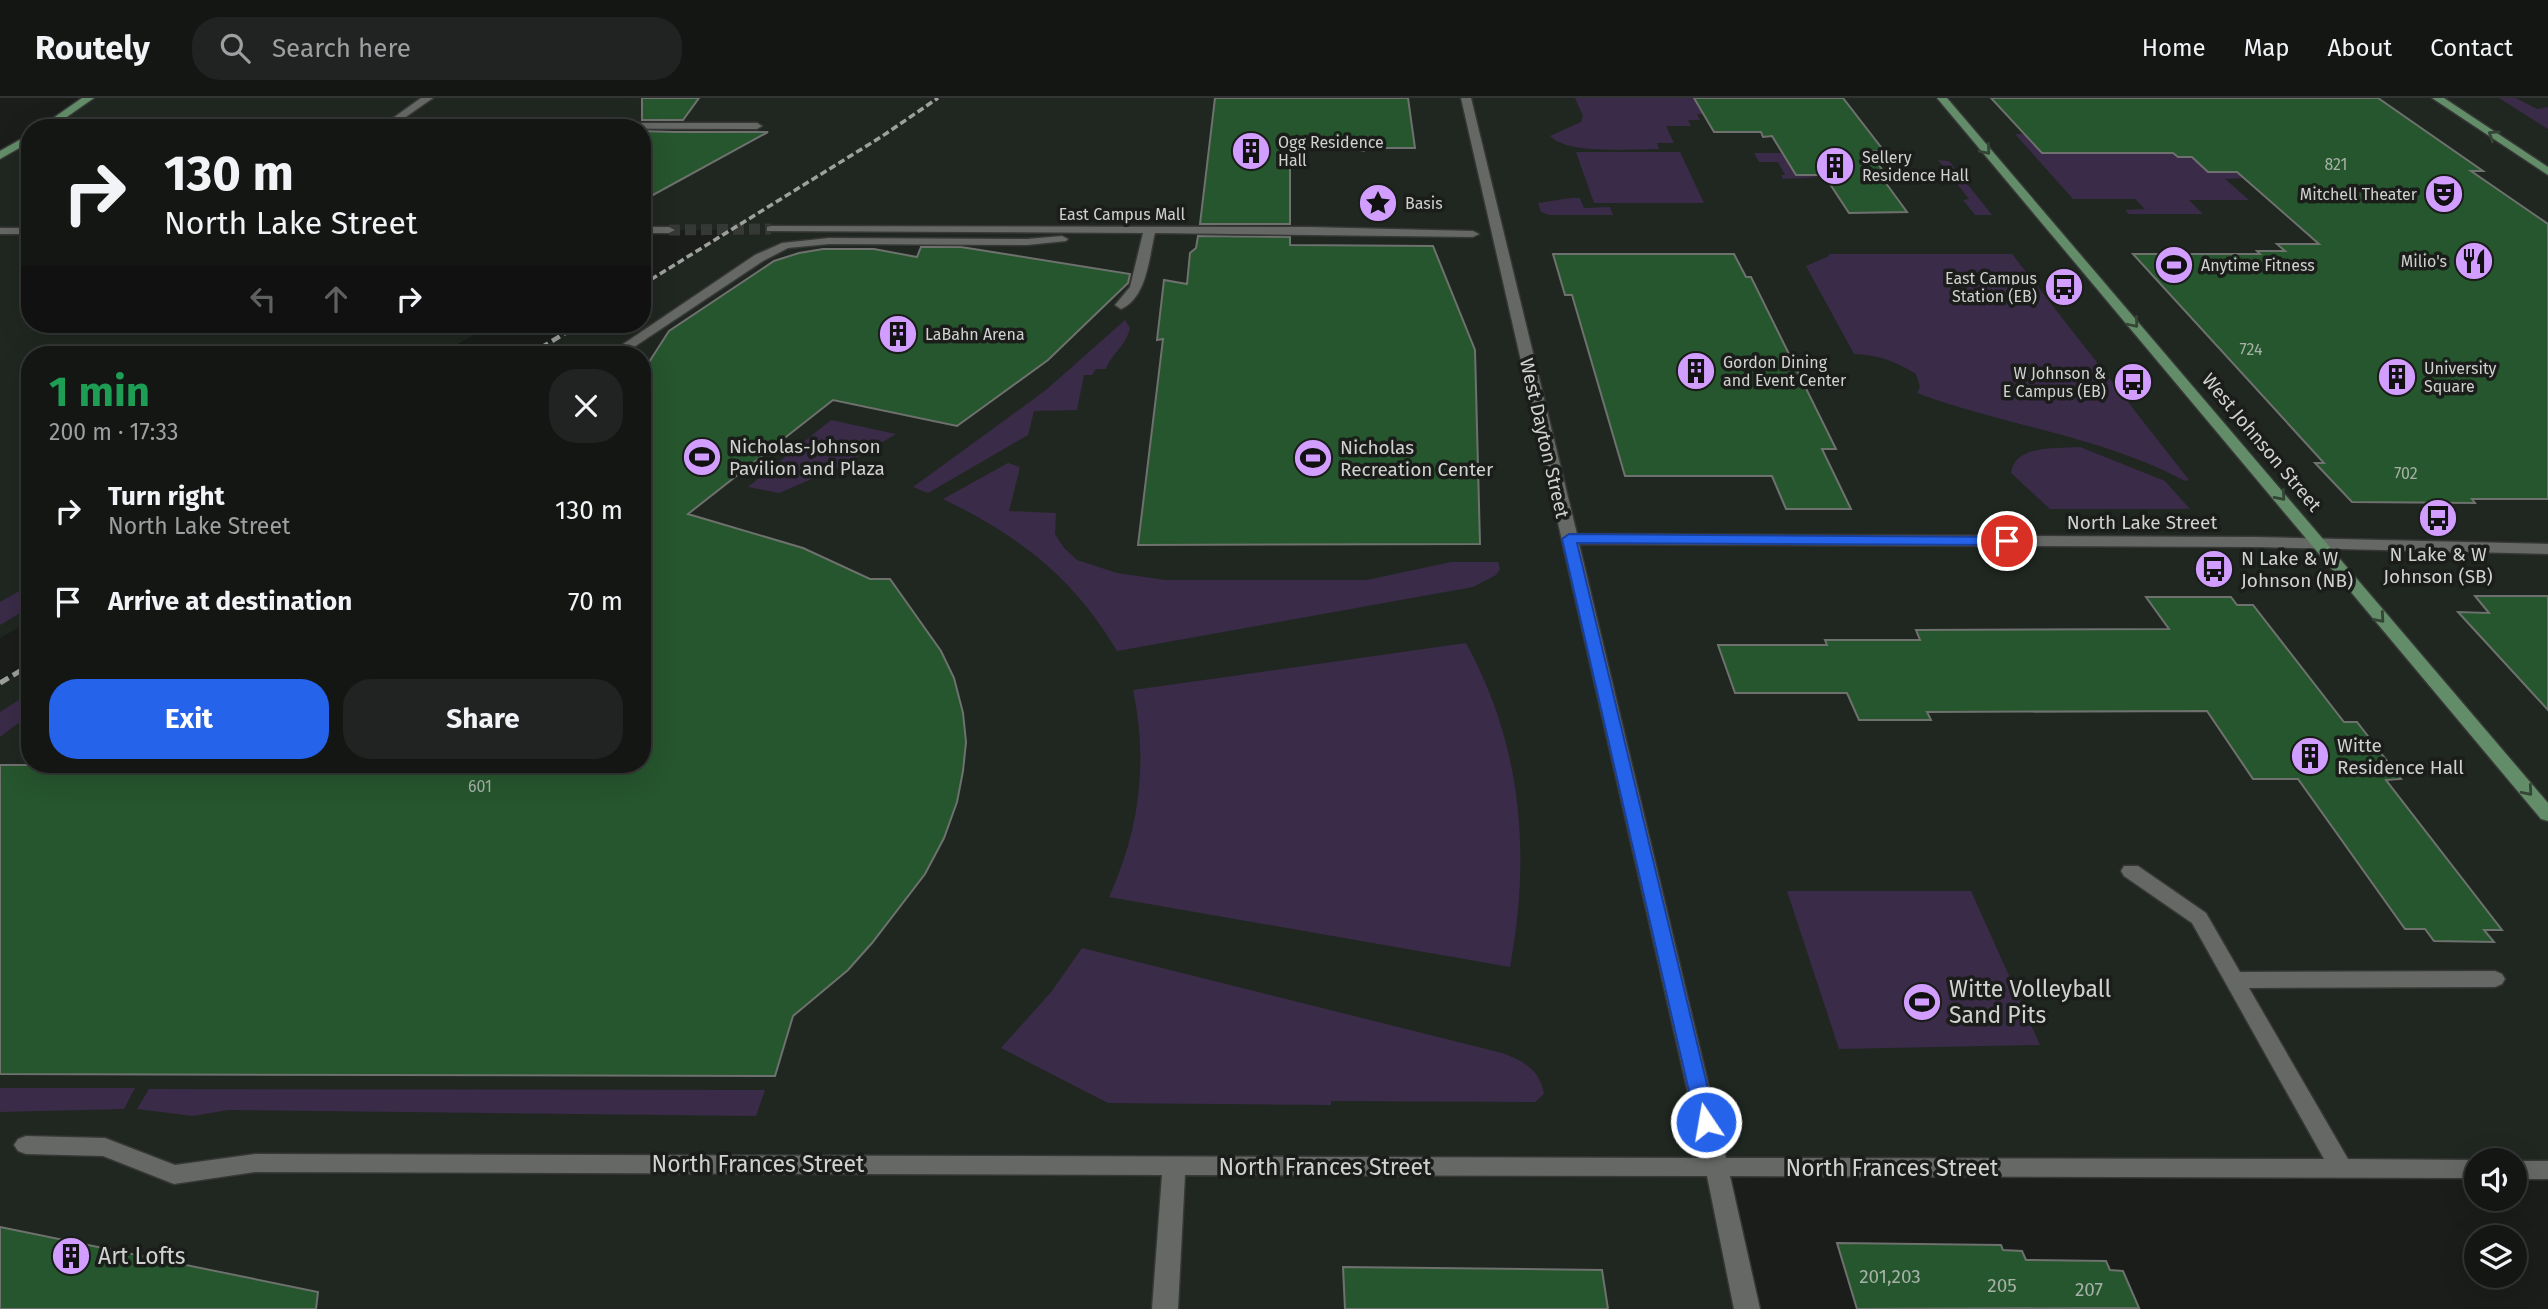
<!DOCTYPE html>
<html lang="en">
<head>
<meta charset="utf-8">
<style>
	:root { --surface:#141614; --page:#212322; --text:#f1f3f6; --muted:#9d9fa0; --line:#333534; --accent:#2563eb }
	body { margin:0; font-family:"Fira Sans",sans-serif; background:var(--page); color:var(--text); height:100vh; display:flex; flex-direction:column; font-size:26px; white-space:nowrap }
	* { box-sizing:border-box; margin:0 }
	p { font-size:23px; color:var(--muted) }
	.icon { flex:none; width:38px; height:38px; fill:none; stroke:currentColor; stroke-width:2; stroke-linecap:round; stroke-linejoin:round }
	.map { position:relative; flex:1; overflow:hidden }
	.side { position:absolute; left:21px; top:248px; width:630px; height:427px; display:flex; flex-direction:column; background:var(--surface); border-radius:28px; box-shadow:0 7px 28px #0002,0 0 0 2px var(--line) }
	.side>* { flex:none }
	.banner { position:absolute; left:21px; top:21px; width:630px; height:214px; border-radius:28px; box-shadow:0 7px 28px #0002,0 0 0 2px var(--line); background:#141614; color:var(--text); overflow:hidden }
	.tools { position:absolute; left:2464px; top:1050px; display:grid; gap:14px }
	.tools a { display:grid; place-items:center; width:63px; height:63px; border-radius:50%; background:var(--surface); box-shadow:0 7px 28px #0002,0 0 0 2px var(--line); font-size:35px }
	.pin { position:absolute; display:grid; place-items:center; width:60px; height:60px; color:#fff; margin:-30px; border:4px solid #fff; border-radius:50%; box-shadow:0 2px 7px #0007 }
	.me { position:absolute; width:77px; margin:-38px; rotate:348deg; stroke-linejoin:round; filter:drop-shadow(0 0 5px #0008) }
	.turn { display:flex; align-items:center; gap:24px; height:147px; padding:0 28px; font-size:32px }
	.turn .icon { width:91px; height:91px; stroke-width:2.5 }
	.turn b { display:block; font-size:49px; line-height:60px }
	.lanes { display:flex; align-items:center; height:66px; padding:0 28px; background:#0003; justify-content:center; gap:35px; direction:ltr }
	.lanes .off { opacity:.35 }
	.round { display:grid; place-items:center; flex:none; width:74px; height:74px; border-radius:28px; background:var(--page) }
	.headline { display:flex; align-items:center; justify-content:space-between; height:119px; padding:0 28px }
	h1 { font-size:42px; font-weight:700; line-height:52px; color:#1e9e55 }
	.button { display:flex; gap:14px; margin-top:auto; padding:14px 28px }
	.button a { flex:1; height:80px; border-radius:28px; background:var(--accent); color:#fff; font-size:28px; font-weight:700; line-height:80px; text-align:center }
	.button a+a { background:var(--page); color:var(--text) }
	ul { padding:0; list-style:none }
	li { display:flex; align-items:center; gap:21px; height:91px; padding:0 28px }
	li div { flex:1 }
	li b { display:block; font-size:26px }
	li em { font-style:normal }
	header { display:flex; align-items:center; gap:42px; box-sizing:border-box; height:98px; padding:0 35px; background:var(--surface); border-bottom:2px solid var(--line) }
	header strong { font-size:33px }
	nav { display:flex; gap:38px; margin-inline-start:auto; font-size:24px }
	.search { width:490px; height:63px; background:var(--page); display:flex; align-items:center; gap:18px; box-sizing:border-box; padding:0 24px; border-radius:28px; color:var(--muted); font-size:26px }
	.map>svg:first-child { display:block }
</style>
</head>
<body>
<header>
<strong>Routely</strong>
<div class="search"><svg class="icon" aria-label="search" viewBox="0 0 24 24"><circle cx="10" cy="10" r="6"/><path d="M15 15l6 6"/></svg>Search here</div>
<nav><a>Home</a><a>Map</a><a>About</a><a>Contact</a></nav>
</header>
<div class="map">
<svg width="2548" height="1211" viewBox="0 0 2548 1211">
	<rect width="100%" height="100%" fill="#1a1d1a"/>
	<path fill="#202721" d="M89,0H2548V1073L2515,1071V1062H2476V1071L1715,1070L1748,1211H0V585L30,567V667H642V257H529L580,226H642V187L732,132H642V30H44Z
		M30,39V226H492L456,247L448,254L451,257H30V523L0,540V58Z"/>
	<path fill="#3a2b48" d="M1575,0H1694L1703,16H1697L1700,22H1688L1691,28H1666L1674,45H1657L1659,51C1632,51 1568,57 1550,38L1581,24L1583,18Z
		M2499,0H2516L2537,11L2548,9V31Z
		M2015,36C2057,36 2217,56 2244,80L2225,81L2249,102H2189L2203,116H2129L2125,112L2145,111L2135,101H2073Z
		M1576,54H1680L1704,105H1594Z
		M1754,55H1781L1796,77L1823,79L1783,81L1781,77H1785L1778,64H1759Z
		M1938,62L1949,63L1992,117H1975L1963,102L1969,101Z
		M1571,100H1580L1584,110L1610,109L1613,117H1549L1541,114L1538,105Z
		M1828,156H2012L2189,382L2185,383C2101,338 2005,328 1917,295L1920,289L1916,276C1895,263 1879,257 1854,256L1806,168L1829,158Z
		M1125,222L1130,230C1126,248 1112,255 1106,271H1096L1092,277H1084L1077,312L1034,313L1028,337L928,395L913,389L1046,292Z
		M831,322L896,336L842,368L779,395L748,389Z
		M2080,349L2165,383L2190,411H2050L2011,375C2015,346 2057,351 2080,349Z
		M1008,365L1020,369L1009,413L1056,415L1055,436L1064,450L1077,462L1117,475L1165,482H1367L1451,464H1498L1500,471L1496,477L1473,489L1117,553C1074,480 1018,437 943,401Z
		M30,487V509L0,527V504Z
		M1466,545C1522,647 1531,756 1510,869L1109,799C1140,731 1148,665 1133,592Z
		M30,595V616L0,639V614Z
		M1787,793H1971L2040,947L1839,951Z
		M1082,850L1502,955C1524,963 1540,972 1544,996L1535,1004L1331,1003V1007L1108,1005L1001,950L1052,893Z
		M0,990H135L124,1011L0,1014Z
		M149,991L765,992L756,1018L228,1012L193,1018L137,1011Z"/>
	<path fill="#26562d" stroke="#6e716e" stroke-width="2" d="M642,0H699L683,22H642Z
		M1215,0H1408L1415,50H1368L1364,53L1339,48L1290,49V126H1200Z
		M1694,0H1843L1884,53H1869L1886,77H1880L1907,114L1849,115L1824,77H1796L1772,38L1763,39L1761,34H1714Z
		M1991,0H2378L2483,73H2471L2548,126V401H2472L2475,405L2352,404L2315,365H2324L2133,156H2260L2257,153H2285L2277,146H2319L2237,74H2208L2192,59H2178L2173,55H2042Z
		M642,33L675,34H768L642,103Z
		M1198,138L1290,139V147L1433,148L1475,252L1480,446L1138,447L1163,241L1157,242L1164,182L1187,186L1190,155L1196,150Z
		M921,149H961L1130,176L1128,185L1048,262L957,328L833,302L688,416L803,450L870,481H890L941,553L954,580L963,615L966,644L963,673L957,704L944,740L925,776L872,845L848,872L793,918L775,978L0,976V667H642V275L669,233L774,163L799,155L823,151H874L917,159Z
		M1553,156H1734L1746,179H1751L1836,351H1822L1851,411H1786L1772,378H1625L1572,197H1565Z
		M2475,498H2548V612L2458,514L2489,515Z
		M2146,499H2231L2237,507H2253L2344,624H2357L2401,681L2386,682L2502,832H2484L2494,844L2434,843L2425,831H2405L2298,681H2253L2207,613L1927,614L1931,622H1859L1847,595H1735L1718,547H1827L1825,542H1920L1916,532L2169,531Z
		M0,1129L318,1194L316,1211H0Z
		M1837,1145L2001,1147L2003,1152L2022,1153L2026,1162L2106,1163L2110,1172L2123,1173L2139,1210L1857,1211Z
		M1343,1169L1602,1172L1608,1211H1345Z"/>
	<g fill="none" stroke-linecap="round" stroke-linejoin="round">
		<path stroke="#353835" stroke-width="11" stroke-dasharray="11 5" stroke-linecap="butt" d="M669,132L771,131"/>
		<g stroke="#363736" stroke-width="3">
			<path id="minor" d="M421,0H433L397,25H757L762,28L757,31L379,30Z
				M1461,0H1471L1577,436L2256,439L2548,446V456L2256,449L1579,446L1726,1060L2324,1061L2192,825L2124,778L2121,773L2124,768H2138L2206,815L2240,874L2495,873L2502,876L2505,881L2502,886L2495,889L2249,890L2348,1061L2476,1062V1080L1730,1078L1760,1211H1734L1707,1078L1185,1077L1178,1211H1152L1162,1077L255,1074L174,1086L103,1058L26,1056L18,1053L14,1047L18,1041L26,1038L105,1040L175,1067L255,1056L1703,1060Z
				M771,128L1309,129L1473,133L1479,136L1473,139L1155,135C1149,159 1147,200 1121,211L1115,207L1130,189L1143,135L767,133V129Z
				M642,129H669L675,132L669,135H642Z
				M0,130H30V136H0Z
				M1062,138L1068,141L1066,143L1027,147L829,146L788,150L763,163L622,257H607L755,157L782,145L829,140L1027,141Z
				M2515,1063H2548V1081H2515Z"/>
		</g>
		<g stroke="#363736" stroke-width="3">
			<path id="major" d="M82,0H94L51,30H39Z
				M1937,0H1947L2548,705V723L2541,721Z
				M2432,0H2444L2548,69V77Z
				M30,36V44L0,61V53Z"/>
		</g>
		<use href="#minor" fill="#656865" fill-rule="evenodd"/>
		<use href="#major" fill="#638d68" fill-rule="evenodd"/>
		<path stroke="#9ea09e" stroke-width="3.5" stroke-dasharray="7 3.5" stroke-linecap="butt" d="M642,187L881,39L938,0"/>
		<path stroke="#9ea09e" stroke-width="4.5" stroke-dasharray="9 4.5" stroke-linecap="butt" d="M529,257L580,226"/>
		<path stroke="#9ea09e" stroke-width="5" stroke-dasharray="10 5" stroke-linecap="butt" d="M0,585L30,567"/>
	</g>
	<defs><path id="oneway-chevron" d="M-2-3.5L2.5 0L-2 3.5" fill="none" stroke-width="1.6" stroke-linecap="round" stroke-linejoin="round" transform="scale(1.75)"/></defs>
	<g stroke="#344435">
		<use href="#oneway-chevron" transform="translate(2493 37) rotate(-146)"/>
		<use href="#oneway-chevron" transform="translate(1986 52) rotate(50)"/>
		<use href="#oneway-chevron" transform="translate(2134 225) rotate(50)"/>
		<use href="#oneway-chevron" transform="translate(2281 398) rotate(49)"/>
		<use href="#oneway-chevron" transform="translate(2380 520) rotate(49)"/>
		<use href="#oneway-chevron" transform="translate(2528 693) rotate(49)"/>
	</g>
	<path fill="#2563eb" stroke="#184099" stroke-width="2" d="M1569,436L2007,439L2014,443L2007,447L1577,445L1716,1024L1713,1030L1706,1032L1699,1030L1696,1024L1562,441Z"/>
	<defs>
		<g id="building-disc" transform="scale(2.0125)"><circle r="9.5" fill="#d19dfe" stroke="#1a1d1a"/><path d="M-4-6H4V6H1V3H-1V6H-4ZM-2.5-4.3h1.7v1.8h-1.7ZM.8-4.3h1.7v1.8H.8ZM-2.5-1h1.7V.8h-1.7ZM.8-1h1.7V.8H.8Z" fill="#111"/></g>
		<g id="theatre-disc" transform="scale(2.0125)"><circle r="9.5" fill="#d19dfe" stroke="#1a1d1a"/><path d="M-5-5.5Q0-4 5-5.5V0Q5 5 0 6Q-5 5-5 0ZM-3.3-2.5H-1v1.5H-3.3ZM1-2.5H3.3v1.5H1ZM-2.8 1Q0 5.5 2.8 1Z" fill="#111"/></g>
		<g id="sight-disc" transform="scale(2.0125)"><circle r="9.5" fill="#d19dfe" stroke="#1a1d1a"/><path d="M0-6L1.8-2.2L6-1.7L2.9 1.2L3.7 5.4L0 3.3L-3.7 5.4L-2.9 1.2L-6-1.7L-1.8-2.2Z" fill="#111"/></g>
		<g id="restaurant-disc" transform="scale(2.0125)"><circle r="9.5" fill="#d19dfe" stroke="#1a1d1a"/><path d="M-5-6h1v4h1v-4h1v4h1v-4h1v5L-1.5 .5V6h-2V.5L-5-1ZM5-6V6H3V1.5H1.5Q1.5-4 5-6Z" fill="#111"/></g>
		<g id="stadium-disc" transform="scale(2.0125)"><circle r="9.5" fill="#d19dfe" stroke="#1a1d1a"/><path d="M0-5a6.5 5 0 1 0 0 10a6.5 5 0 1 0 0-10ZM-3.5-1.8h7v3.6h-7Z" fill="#111"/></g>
		<g id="bus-disc" transform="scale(2.0125)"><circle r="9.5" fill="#d19dfe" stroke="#1a1d1a"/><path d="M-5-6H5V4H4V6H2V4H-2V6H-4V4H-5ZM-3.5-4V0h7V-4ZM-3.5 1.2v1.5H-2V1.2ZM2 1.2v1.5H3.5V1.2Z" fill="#111"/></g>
	</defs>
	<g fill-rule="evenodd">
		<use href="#building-disc" x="1251" y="53"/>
		<use href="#building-disc" x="1835" y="68"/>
		<use href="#theatre-disc" x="2444" y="96"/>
		<use href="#sight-disc" x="1378" y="105"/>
		<use href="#restaurant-disc" x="2474" y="163"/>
		<use href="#stadium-disc" x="2174" y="167"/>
		<use href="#bus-disc" x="2064" y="189"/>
		<use href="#building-disc" x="898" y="236"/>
		<use href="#building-disc" x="1696" y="273"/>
		<use href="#building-disc" x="2397" y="279"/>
		<use href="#bus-disc" x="2133" y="284"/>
		<use href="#stadium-disc" x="702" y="359"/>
		<use href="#stadium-disc" x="1313" y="360"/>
		<use href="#bus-disc" x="2438" y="420"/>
		<use href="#bus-disc" x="2214" y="471"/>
		<use href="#building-disc" x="2310" y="658"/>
		<use href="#stadium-disc" x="1922" y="904"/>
		<use href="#building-disc" x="71" y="1158"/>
	</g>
	<g text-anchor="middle" stroke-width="7" stroke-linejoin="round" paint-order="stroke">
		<g font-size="16" fill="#d0d1d0" stroke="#1a1d1a" text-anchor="start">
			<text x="1278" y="50">Ogg Residence<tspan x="1278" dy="18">Hall</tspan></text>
			<text x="1862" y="65">Sellery<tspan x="1862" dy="18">Residence Hall</tspan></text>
			<text x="2417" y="102" text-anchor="end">Mitchell Theater</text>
			<text x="1405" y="111">Basis</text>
			<text x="2447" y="169" text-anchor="end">Milio's</text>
			<text x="2201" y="173">Anytime Fitness</text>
			<text x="2037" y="186" text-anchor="end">East Campus<tspan x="2037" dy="18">Station (EB)</tspan></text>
			<text x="925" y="242">LaBahn Arena</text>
			<text x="1723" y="270">Gordon Dining<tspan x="1723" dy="18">and Event Center</tspan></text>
			<text x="2424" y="276">University<tspan x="2424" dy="18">Square</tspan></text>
			<text x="2106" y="281" text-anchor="end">W Johnson &amp;<tspan x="2106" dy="18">E Campus (EB)</tspan></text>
		</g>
		<g font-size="16" fill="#a6b2a7">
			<text x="2336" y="72">821</text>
			<text x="2251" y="257">724</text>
			<text x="2406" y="381">702</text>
			<text x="480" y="694">601</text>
		</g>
		<g font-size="16" fill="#d0d1d0" stroke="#1a1d1a">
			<text x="1122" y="122">East Campus Mall</text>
		</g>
		<g font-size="19" fill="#d0d1d0" stroke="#1a1d1a">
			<text transform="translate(1545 340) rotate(77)" y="7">West Dayton Street</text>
			<text transform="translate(2262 344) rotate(50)" y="7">West Johnson Street</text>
			<text x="2142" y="431">North Lake Street</text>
		</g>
		<g font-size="19" fill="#d0d1d0" stroke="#1a1d1a" text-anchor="start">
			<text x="729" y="355">Nicholas-Johnson<tspan x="729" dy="22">Pavilion and Plaza</tspan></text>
			<text x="1340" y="356">Nicholas<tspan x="1340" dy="22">Recreation Center</tspan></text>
			<text x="2438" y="463" text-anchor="middle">N Lake &amp; W<tspan x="2438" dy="22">Johnson (SB)</tspan></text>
			<text x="2241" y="467">N Lake &amp; W<tspan x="2241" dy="22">Johnson (NB)</tspan></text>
			<text x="2337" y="654">Witte<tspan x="2337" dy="22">Residence Hall</tspan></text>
		</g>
		<g font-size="19" fill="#a6b2a7">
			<text x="1890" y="1185">201,203</text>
			<text x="2002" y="1194">205</text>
			<text x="2089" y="1198">207</text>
		</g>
		<g font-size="23" fill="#d0d1d0" stroke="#1a1d1a" text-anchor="start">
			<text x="1949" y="899">Witte Volleyball<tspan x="1949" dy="26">Sand Pits</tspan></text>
			<text x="98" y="1166">Art Lofts</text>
		</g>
		<g font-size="23" fill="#d0d1d0" stroke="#1a1d1a">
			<text x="758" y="1074">North Frances Street</text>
			<text x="1325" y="1077">North Frances Street</text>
			<text x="1892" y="1078">North Frances Street</text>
		</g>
	</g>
</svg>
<div class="tools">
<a><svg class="icon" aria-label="sound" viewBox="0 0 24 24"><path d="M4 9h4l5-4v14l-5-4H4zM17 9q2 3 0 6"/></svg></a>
<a><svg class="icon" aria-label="layers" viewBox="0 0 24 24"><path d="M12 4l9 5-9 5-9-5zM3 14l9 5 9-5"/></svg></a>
</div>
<div class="pin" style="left:2007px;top:443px;background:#d93025"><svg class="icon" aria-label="arrive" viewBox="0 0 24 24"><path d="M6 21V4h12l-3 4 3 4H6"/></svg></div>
<svg class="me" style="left:1706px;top:1024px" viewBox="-20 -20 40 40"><circle r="17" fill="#2563eb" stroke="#fff" stroke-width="3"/><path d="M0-11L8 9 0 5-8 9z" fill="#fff"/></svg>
<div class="banner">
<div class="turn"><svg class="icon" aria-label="right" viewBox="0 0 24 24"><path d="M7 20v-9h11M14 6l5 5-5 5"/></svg><div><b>130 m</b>North Lake Street</div></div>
<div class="lanes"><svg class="icon off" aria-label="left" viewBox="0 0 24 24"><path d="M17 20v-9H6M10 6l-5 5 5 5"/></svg><svg class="icon off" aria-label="ahead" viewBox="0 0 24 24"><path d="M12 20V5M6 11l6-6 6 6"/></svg><svg class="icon" aria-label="right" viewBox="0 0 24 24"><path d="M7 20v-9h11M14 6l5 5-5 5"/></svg></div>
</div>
<section class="side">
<div class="headline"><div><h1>1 min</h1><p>200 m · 17:33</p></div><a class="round"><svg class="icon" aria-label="close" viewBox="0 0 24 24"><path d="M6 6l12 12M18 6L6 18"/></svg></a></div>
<ul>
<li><svg class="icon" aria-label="right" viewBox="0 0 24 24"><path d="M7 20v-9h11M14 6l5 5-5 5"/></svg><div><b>Turn right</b><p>North Lake Street</p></div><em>130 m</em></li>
<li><svg class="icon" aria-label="arrive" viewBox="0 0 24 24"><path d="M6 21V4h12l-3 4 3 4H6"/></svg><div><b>Arrive at destination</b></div><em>70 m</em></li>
</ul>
<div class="button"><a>Exit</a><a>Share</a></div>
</section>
</div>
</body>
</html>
